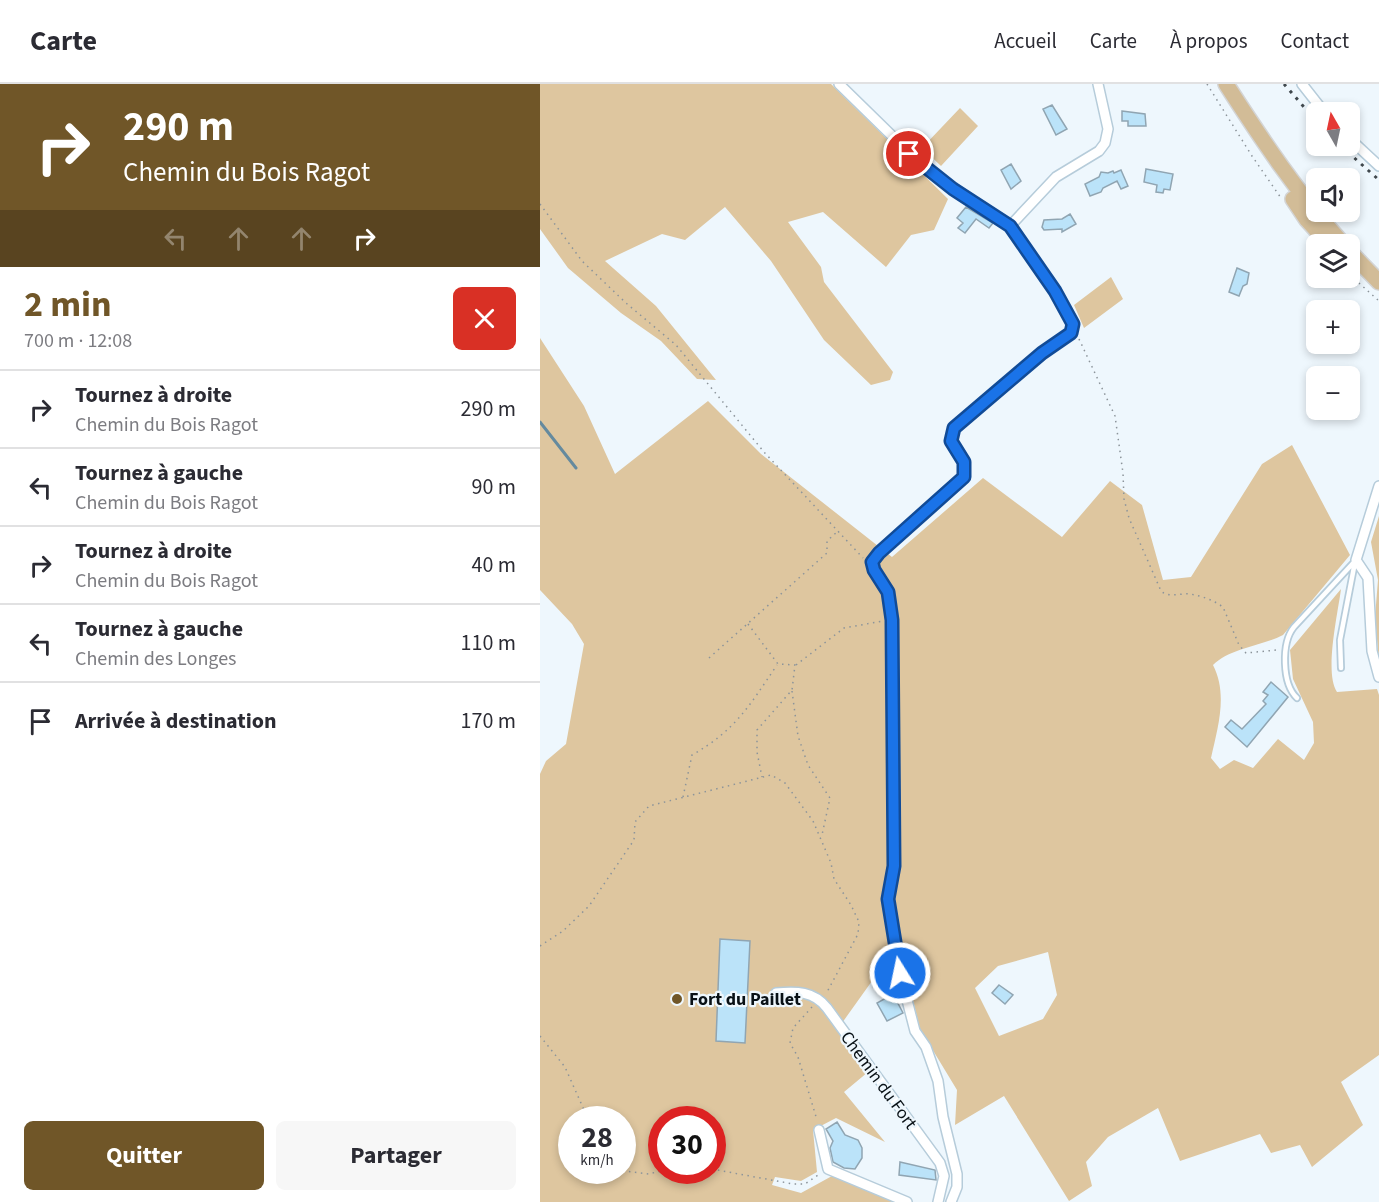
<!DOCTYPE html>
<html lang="fr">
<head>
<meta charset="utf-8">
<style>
	:root { --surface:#fff; --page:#f7f7f7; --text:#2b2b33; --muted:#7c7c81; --line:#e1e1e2; --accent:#705628 }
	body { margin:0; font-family:"Source Sans 3",sans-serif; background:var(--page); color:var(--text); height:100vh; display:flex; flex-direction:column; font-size:22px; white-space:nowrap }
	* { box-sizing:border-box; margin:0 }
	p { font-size:20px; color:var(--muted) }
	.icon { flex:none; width:33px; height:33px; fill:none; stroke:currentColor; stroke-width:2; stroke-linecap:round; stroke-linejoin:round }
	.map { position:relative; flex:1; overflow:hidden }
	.side { display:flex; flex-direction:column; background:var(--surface); width:540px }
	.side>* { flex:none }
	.hud { background:#705628; color:#fff; overflow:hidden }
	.needle { width:39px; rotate:351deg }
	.buttons { position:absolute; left:766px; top:18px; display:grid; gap:12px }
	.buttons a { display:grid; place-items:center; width:54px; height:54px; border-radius:9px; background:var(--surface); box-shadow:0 3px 9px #0003; font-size:30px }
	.speed { position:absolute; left:18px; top:1022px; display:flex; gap:12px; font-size:30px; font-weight:700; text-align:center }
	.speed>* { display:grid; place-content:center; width:78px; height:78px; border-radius:50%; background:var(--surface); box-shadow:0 3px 9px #0003; line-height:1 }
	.speed small { font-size:15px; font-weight:400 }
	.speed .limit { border:9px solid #d22; background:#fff; color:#111 }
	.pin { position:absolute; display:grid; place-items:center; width:51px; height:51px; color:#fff; margin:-26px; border:3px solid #fff; border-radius:50%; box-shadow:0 2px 6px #0007 }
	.me { position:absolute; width:66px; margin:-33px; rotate:350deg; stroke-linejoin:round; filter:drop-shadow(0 0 4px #0008) }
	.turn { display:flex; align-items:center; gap:21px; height:126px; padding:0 24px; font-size:27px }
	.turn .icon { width:78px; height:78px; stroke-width:2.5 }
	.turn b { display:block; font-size:42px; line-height:51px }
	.lanes { display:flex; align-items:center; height:57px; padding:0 24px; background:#0003; justify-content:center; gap:30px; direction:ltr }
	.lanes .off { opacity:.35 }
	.round { display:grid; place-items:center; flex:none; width:63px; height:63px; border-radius:9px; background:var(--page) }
	.head { display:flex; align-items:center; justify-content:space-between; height:102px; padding:0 24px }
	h1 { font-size:36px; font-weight:700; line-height:45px; color:var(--accent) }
	.primary-button { display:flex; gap:12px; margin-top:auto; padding:12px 24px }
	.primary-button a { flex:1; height:69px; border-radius:9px; background:var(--accent); color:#fff; font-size:24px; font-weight:700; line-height:69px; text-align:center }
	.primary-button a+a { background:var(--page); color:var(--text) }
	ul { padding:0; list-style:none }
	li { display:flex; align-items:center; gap:18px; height:78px; padding:0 24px; border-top:2px solid var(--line) }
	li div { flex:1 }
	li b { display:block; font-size:22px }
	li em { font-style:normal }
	header { display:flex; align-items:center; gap:36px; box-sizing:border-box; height:84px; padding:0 30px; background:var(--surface); border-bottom:2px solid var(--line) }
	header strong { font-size:28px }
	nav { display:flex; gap:33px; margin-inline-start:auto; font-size:21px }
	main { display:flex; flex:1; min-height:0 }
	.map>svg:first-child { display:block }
</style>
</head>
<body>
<header>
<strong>Carte</strong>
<nav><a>Accueil</a><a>Carte</a><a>À propos</a><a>Contact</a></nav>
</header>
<main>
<section class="side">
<div class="hud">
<div class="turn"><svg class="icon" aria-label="right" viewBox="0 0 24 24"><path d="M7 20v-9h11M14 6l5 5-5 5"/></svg><div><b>290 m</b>Chemin du Bois Ragot</div></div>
<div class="lanes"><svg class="icon off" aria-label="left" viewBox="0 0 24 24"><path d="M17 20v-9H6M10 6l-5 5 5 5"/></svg><svg class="icon off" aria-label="ahead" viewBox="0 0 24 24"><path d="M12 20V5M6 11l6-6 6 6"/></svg><svg class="icon off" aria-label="ahead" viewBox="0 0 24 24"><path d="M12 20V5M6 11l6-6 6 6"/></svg><svg class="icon" aria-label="right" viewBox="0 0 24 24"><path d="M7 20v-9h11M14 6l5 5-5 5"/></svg></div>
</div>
<div class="head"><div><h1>2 min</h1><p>700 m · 12:08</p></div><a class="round" style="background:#d93025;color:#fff"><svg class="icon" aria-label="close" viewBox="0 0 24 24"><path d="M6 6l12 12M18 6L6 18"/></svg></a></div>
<ul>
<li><svg class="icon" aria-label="right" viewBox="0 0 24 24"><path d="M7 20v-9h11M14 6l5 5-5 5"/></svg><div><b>Tournez à droite</b><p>Chemin du Bois Ragot</p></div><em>290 m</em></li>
<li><svg class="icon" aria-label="left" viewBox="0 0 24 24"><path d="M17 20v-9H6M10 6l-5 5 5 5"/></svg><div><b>Tournez à gauche</b><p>Chemin du Bois Ragot</p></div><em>90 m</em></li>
<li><svg class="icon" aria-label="right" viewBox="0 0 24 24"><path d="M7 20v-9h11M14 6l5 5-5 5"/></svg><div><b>Tournez à droite</b><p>Chemin du Bois Ragot</p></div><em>40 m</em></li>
<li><svg class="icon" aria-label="left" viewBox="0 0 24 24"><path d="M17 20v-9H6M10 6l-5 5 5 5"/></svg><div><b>Tournez à gauche</b><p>Chemin des Longes</p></div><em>110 m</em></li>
<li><svg class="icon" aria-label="arrive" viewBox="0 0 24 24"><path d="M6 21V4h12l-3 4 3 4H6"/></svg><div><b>Arrivée à destination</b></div><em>170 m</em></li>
</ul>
<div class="primary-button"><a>Quitter</a><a>Partager</a></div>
</section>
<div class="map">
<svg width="839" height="1118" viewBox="0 0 839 1118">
	<rect width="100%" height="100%" fill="#eef7fd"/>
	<path fill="#dec69f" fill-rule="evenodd" d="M0,0H291L408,115L394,146L371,151L346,183L283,128L248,138L281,183L284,198L353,288L350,296L331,301L284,256L231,177L185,123L145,156L122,150L65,177L116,222L176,296L157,295L121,257L81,229L28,184L0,145Z
		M420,24L438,42L401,82L382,64Z
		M571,193L583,215L544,244L534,221Z
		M0,254L44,322L75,390L168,317L221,370L352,473L443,394L522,453L570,397L602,421L623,496L651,493L722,380L752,361L810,471L743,551C722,562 690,564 673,581C688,610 678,643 671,674L680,685L694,676L713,684L738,655L764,676L774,659L773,638L753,595L750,566L801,505C798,529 784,589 797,608L837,605L839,611V971L801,998L823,1041L772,1083L760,1061L731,1069L720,1050L640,1077L618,1024L568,1053L546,1078L552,1102L529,1117L464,1012L415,1041L417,1006L380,945L360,864L337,890L297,946L328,988L304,1008L345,1058L296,1034L273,1046L277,1088L261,1097L235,1093L232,1101L261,1109L292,1092L357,1118H0V690L6,677L26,660L44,560L32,540L0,506ZM508,868L517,911L503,935L459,952L435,904L458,882ZM32,1035H82V1086H32ZM122,1035H172V1086H122Z
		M839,432V577L835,533L838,496L831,458Z"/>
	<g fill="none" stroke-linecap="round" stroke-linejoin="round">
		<path stroke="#658a9e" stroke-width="3" d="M0,338L36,384"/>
	</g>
	<path fill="#bbe3f9" stroke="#90a5b2" stroke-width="1.5" d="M512,21L527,45L516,51L503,25Z
		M582,27L605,30L606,42H588V37H582Z
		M471,80L481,97L471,105L461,86Z
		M606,85L633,90L630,106L624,105L623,109L616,108L617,101L604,98Z
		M581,86L588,102L581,105L577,97L563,104L561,108L550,112L545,100L559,93L561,88L568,89L573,87L574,89Z
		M426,123L453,139L449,144L436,135L425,149L418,144L423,139L417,134Z
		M530,130L536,140L522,148V145L504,146L502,143L504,136L522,135Z
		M697,184L709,189L707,200L703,202L699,212L689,208Z
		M731,598L748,613L707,663L685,643L691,636L702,645L726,620L723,617L728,611L723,608Z
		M180,855L210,857L205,959L176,957Z
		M459,901L473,911L465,920L452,909Z
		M353,910L363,929L347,937L337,919Z
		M297,1038L305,1051L318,1056L322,1064V1074L315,1085L304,1084L293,1078L290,1064L293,1057L286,1045Z
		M360,1078L395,1086L396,1096L359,1091Z"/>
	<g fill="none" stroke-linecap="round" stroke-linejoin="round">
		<g stroke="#b6ccda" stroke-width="8">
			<path id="lane" d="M801,584L800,556L815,478
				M757,614C742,600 741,559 754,543L816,476"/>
		</g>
		<g stroke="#b6ccda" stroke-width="12">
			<path id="street" d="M299,0L388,87L470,142L515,207L533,240L531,249L502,269L414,344L411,357L424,378V393L339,469L332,478L334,486L348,508L352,536L354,782L348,815L349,831L360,889L375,947L386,963L398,997L403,1033L417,1090V1103L411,1118
				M762,0L784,28
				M810,55L839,82
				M470,142L516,93L559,67L565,59L568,45L558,0
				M839,402L816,476L828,494L832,567L839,593
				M236,909C256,907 274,907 287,924L400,1079L404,1092L398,1118
				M279,1046L288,1085L367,1118"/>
		</g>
		<g stroke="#d3d4d5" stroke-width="18">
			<path id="primary" d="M686,0C722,56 759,111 803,160
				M753,115L767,136L789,160
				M810,168L839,198"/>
		</g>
		<path stroke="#8c949a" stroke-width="1.5" stroke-dasharray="1.5 4.5" stroke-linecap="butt" d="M667,0L712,72L741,114
			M0,120L42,177L86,219L136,261L224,368L323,474
			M810,191L839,217
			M539,255L575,332L583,389L584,415L589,434L621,507C629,514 640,509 650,510C662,512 673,516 683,523L699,561L706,569L737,566
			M208,540L238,580L255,581L252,606L217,646V668L222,693
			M169,574L287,469V457L298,447
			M256,581L304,544L343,537
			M252,607L258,652L268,681L290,714L282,751
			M143,713L152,671C196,646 209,622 237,581
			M0,862L23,847L49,822L94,756L95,738L109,722L231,691L245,699L273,737L291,779L294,795L311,821L319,838L318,850L286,910
			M272,923L253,944L250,959L258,973L277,1036
			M0,952L25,983L48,1035
			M172,1085L253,1100H265L281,1089
			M77,1086L109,1090L124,1086"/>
		<use href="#lane" stroke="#fff" stroke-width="4.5"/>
		<use href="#street" stroke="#fff" stroke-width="9"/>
		<use href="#primary" stroke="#d2bc97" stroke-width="15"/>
		<path stroke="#40484d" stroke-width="3" stroke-dasharray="3 6" stroke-linecap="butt" d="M744,0L777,38
			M801,62L839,96"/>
	</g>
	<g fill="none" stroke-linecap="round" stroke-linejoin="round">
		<g stroke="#114b97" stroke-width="15">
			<path id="route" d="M360,889L348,815L354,782L352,536L348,508L334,486L332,478L339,469L424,393V378L411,357L414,344L502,269L531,249L533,240L515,207L470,142L413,105L369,70"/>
		</g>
		<use href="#route" stroke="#1a73e8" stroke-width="10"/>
	</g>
	<circle fill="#705628" stroke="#eef7fd" stroke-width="2" cx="137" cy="915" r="6"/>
	<g text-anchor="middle" stroke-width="4.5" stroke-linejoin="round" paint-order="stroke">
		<g font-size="18" font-weight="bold" fill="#091116" stroke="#eef7fd" text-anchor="start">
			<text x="149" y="921">Fort du Paillet</text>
		</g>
		<g font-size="18" fill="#091116" stroke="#eef7fd">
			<text transform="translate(339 996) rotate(54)" y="6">Chemin du Fort</text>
		</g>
	</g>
</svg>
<div class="buttons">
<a><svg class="needle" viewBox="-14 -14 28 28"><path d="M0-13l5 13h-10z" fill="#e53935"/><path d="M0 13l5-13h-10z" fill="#7c7c81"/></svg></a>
<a><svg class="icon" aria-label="sound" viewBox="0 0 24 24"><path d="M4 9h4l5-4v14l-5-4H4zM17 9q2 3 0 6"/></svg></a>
<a><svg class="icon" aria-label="layers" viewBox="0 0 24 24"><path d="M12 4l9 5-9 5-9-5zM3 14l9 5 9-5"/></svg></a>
<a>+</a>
<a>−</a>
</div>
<div class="speed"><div>28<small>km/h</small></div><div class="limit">30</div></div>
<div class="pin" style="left:369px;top:70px;background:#d93025"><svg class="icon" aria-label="arrive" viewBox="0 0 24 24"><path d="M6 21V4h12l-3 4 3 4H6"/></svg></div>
<svg class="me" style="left:360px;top:889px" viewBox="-20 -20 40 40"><circle r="17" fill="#1a73e8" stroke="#fff" stroke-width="3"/><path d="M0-11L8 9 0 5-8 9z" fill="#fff"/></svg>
</div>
</main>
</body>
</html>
